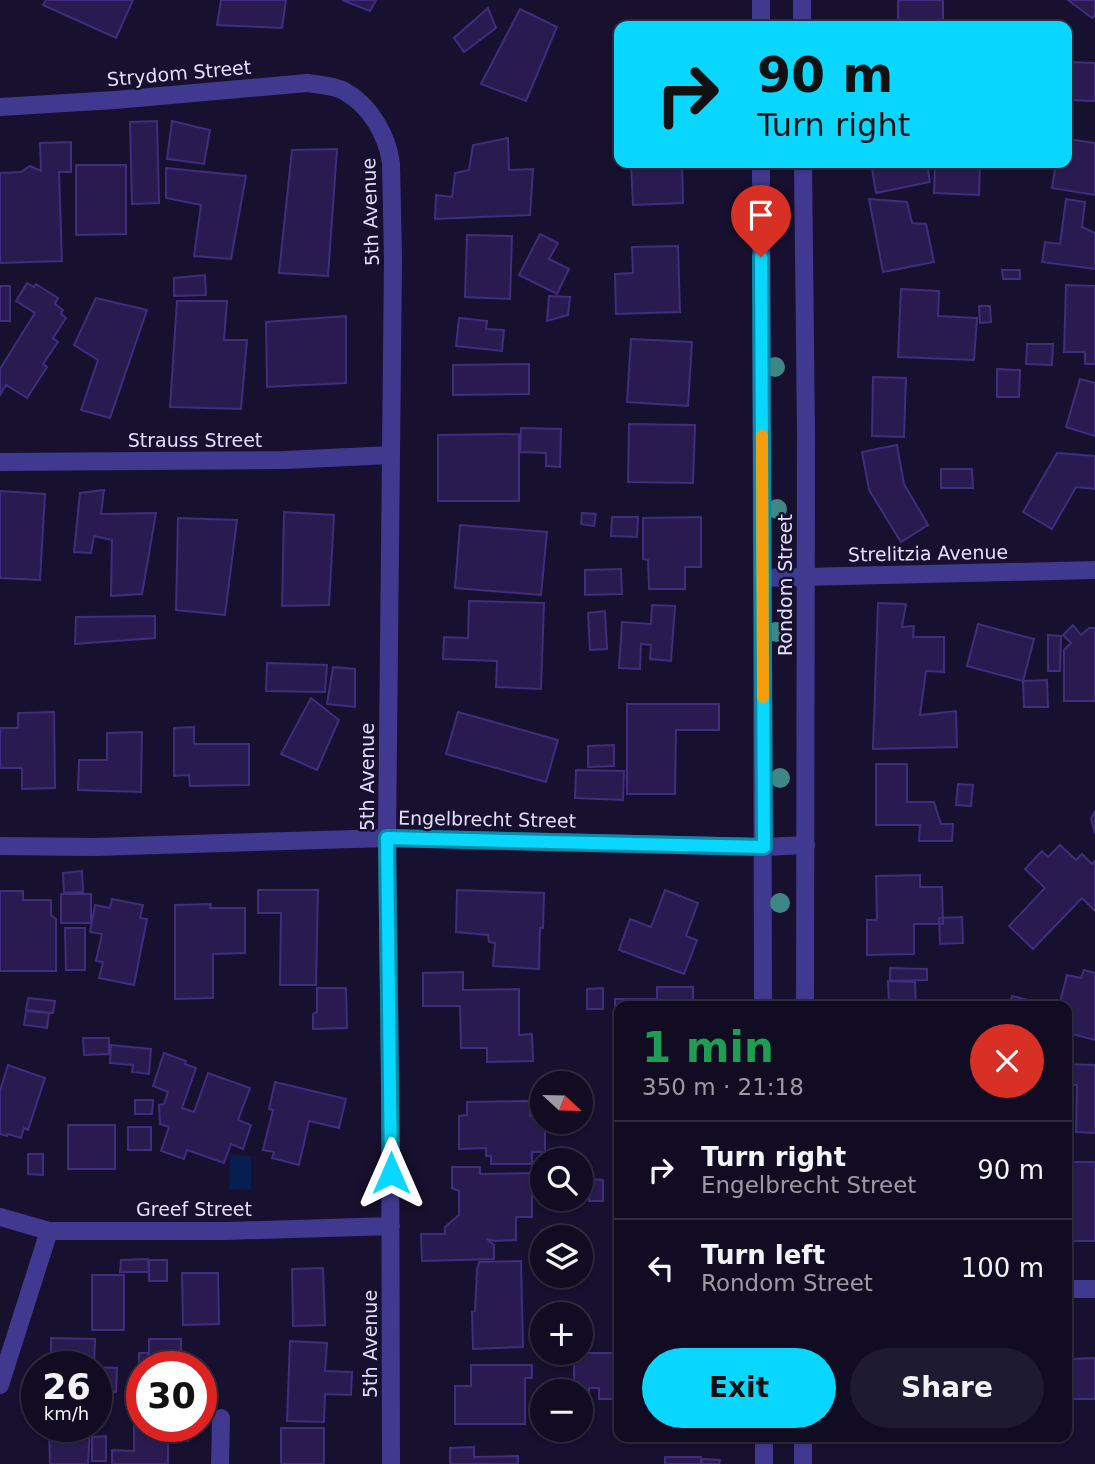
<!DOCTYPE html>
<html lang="en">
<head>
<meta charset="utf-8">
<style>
	:root { --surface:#110c22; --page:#1e1a2f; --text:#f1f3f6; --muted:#9c9ba5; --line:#302c40; --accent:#09d7ff }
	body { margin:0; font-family:"DejaVu Sans",sans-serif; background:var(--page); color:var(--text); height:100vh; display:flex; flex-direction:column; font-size:26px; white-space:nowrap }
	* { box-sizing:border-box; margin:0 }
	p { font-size:23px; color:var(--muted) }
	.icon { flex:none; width:38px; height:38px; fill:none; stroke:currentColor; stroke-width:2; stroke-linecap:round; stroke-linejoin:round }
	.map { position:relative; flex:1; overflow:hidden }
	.panel { position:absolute; left:614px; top:1001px; width:458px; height:441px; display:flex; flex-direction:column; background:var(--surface); border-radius:14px; box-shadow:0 2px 5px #0004,0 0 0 2px var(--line) }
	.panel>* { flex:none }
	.hud { position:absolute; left:614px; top:21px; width:458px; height:147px; border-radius:14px; box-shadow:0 2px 5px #0004,0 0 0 2px var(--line); background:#09d7ff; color:#111; overflow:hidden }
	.needle { width:46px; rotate:112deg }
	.tools { position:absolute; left:530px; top:1071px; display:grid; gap:14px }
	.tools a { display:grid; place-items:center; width:63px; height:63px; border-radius:50%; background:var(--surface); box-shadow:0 2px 5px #0004,0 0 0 2px var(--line); font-size:35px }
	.speed { position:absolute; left:21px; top:1351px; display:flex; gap:14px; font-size:35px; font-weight:700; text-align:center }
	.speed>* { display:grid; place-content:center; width:91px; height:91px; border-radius:50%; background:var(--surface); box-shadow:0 2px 5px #0004,0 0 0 2px var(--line); line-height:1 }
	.speed small { font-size:18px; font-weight:400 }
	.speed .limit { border:10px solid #d22; background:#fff; color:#111 }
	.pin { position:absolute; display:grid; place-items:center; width:60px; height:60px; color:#fff; margin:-72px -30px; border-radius:50% 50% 50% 0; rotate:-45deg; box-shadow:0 0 7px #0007 }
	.pin .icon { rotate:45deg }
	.me { position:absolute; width:77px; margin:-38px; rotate:0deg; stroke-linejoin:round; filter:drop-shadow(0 0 5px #0008) }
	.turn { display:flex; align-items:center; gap:24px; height:147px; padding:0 28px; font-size:32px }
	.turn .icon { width:91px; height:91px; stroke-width:2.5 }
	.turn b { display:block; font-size:49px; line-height:60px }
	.round { display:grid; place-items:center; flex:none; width:74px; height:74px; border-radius:37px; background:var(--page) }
	.summary { display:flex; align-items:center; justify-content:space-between; height:119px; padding:0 28px }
	h1 { font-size:42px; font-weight:800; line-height:52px; color:#1e9e55 }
	.button { display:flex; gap:14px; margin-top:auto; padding:14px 28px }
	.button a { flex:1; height:80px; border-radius:42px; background:var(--accent); color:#111; font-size:28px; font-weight:800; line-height:80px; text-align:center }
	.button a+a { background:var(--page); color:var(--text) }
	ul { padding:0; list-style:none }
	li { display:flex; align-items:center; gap:21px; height:98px; padding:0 28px; border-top:2px solid var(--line) }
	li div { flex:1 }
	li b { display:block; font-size:26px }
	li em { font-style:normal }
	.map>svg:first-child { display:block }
</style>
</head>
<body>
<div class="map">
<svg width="1095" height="1464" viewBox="0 0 1095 1464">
	<rect width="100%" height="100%" fill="#17102e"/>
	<path fill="#081d50" d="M230,1155L251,1156V1190L229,1189Z"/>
	<path fill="#291b50" stroke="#412c7e" stroke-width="2" d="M46,0H133L116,38L43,5Z
		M221,0H286L282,28L217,25Z
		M342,0H376L370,11Z
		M898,0H943V26H898Z
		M1068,0H1095V15L1092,18Z
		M488,8L496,28L464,52L454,38Z
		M520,9L557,27L526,101L481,84Z
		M1068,62L1095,63V101L1068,100Z
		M157,121L159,203L132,204L130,122Z
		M172,121L210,130L204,164L167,159Z
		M508,138L509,170L533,169L530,215L435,219L436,195L452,197L455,173L469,170L473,145Z
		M1068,139L1095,143V195L1052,188L1056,163H1068Z
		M71,142V172H59L62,261L0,263V173L21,172L30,166L41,171L40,143Z
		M337,149L328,276L279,273L292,150Z
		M631,163H682L683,203L633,205Z
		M871,163H927L930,182L876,193Z
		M935,163H980L979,195L934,193Z
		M76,165H126V234L76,235Z
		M166,168L246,176L231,259L194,256L201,205L166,198Z
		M869,199L907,202L912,223L926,224L934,262L883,272Z
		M1066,199L1085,202L1082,227L1095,233V269L1042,262L1045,242L1060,244Z
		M540,234L558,243L549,259L569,269L557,294L519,275Z
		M467,235L512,236L510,299L465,297Z
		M678,246L680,312L616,314L615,274L633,273L632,247Z
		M1002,270H1020V279H1003Z
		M205,275L206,295L174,296V278Z
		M27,283L34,287L36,284L58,298L55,304L63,310L61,314L66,318L53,338L58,342L43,364L47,367L27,398L6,385L0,395V369L35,313L16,301Z
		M1066,285L1095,286V364H1085V352H1064Z
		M0,286H10V321H0Z
		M901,289L939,291L938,316L977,318L974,360L898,357Z
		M549,296L570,297L568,315L547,321Z
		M96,298L147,310L110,418L81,410L98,360L74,345Z
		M177,301H227L224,340H247L241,409L170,407Z
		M979,306H990L991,322L980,323Z
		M346,316V383L267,387L266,322Z
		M459,318L487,321L486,329L504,330L502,351L456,346Z
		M631,339L692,342L688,406L627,402Z
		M1027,344H1053L1052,365L1026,364Z
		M529,364V394L453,395V365Z
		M997,369L1020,370L1019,397H997Z
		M873,377L906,378L904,437L872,436Z
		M1080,379L1095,383V436L1066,427Z
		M629,424L695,425L693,483L628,482Z
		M521,428L561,429L560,467L546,466V453L520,452Z
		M519,434V501H438V435Z
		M897,445L904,484L928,525L901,542L869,490L862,452Z
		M1057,453L1095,456V489L1076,487L1052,529L1023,512Z
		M941,469H972L973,488H941Z
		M104,490L101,514L156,513L142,594L111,596L112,540L94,536L91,553L74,552L80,493Z
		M0,491L45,494L40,580L0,578Z
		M284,512L334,515L329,605L282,606Z
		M582,513L596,514L594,526L581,524Z
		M612,517H638L637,537L611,536Z
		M701,517V567H685V589H649L648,560L643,559V518Z
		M178,518L237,520L225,615L176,610Z
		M460,525L547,532L541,595L455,588Z
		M621,569L622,594L585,595V570Z
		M469,601L544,603L541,689L496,687L497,661L443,659L444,637L468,638Z
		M878,603L906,604L902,627L914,626L913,637H944V672L926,671L920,715L956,711L957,747L873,749Z
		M652,605L675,606L671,661L650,659L651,645L641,644L640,669L619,668L622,622L651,624Z
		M605,611L607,649L590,650L588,613Z
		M155,616V638L75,644L76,617Z
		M978,624L1034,639L1023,681L967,666Z
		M1073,625L1081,635L1089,628H1095V701H1064V650L1071,643L1063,635Z
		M1048,635L1061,636L1060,671H1048Z
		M267,663L327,665L325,692L266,691Z
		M333,667L355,669V707L327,704Z
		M1047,680L1048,707H1024L1023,681Z
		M311,698L339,720L317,770L281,754Z
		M627,704H719V730H676L675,794H627Z
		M54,712L55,788L22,789V768H0V728H18V713Z
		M458,712L558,740L546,782L446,754Z
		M194,727V744H249V785L190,786L189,775L174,776V728Z
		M142,732L141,792L78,790L79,760H107V733Z
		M614,745V766L588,767V746Z
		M876,764H907V802H934L941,824H953L952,841H919L920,825H876Z
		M576,770L624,771L623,800L575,798Z
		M958,784L973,785L971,806L956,805Z
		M1095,811V834L1091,819Z
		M1060,845L1076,860L1082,854L1092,864L1095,861V911L1082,898L1033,949L1009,926L1045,888L1025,869L1042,851L1048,857Z
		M82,871L83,892L64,893L63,873Z
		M920,875V887H942L943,924H914V954L867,955V920H877L876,876Z
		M258,890H318L316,985H280L281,913H258Z
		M457,890L544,893L543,928H540L539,969L493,966L495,943L489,942L488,935L456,932Z
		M665,890L698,903L686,936L697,940L684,974L619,950L630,919L651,927Z
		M0,891H23V900H51V915L56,919V971H0Z
		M61,894H91V923H61Z
		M112,899L143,905L140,918L147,919L134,985L99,978L103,962L96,961L102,934L90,932L95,905L110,908Z
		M211,904L210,908H245V953L213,954V998L175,999V905Z
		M962,917L963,943L940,944L939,918Z
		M65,928H85V970H66Z
		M890,968L927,969V980L890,981Z
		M1084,970L1095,973V1040L1068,1033V1006H1059L1067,975L1081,978Z
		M463,972V990L519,989V1035L532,1034L533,1061L487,1062V1048H461L460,1006H423V973Z
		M888,981L915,982L916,1006H889Z
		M657,987H693V1006H620V1037H615V999H657Z
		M317,988H346L347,1028L313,1029V1014L317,1012Z
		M603,988V1009H587V989Z
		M1012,996L1041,1003V1006H1010Z
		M28,998L55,1001L53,1013L26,1010Z
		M26,1011L49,1013L47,1028L24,1025Z
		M83,1038H109V1054L84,1055Z
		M111,1045L151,1049L149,1074L132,1072L133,1065L110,1063Z
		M164,1053L186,1061L185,1064L196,1068L182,1108L194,1112L208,1073L250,1088L238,1120L251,1125L243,1149L231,1144L224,1163L187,1150L184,1159L161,1151L169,1127L160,1124L159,1105L164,1104L168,1092L153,1086Z
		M1068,1064L1095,1065V1133L1076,1132L1077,1085H1068Z
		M8,1065L45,1078L28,1130L24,1128L21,1138L8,1134L7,1136L0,1134V1091Z
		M275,1082L346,1099L339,1128L309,1121L299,1165L272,1158L274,1152L263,1150L273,1110L269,1109Z
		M135,1100H153L152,1114H135Z
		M530,1101V1116H542V1122H545V1152H532V1164H491V1156H486V1148L459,1149V1116L467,1115V1102Z
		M68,1125H115V1169H68Z
		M128,1127H151V1150H128Z
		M28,1154H43V1175L28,1174Z
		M1068,1162H1095V1241H1068Z
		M452,1167H480V1174L532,1173V1217H516V1240L495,1241L487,1239L494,1245V1259L422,1261L421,1234H445V1227L459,1215V1191L452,1188Z
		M589,1179L603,1180V1201H589Z
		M148,1259L149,1272H120L121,1260Z
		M149,1260H167V1281H149Z
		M521,1261L523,1347L473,1349L472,1312L475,1311L477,1270L479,1262Z
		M323,1268L325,1325L293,1326L292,1269Z
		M182,1273H218L219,1324L183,1325Z
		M92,1275H124V1330H92Z
		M51,1338L95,1339L94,1367H51Z
		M149,1339H181V1367H149Z
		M290,1341L327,1343L325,1371L352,1372L351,1395L325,1394L324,1422L287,1421Z
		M139,1353H148V1367H142V1377H139Z
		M574,1353H620V1399H599V1388H589V1422H581V1391H574Z
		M1095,1358V1399H1068V1359Z
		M471,1365H532V1378H525V1424H455V1386H471Z
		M96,1367L117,1368L116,1392H97V1415Z
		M134,1420H142V1426H188V1441H168V1464H112V1450L134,1451Z
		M49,1426H90L88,1464H50Z
		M281,1428H324V1464H281Z
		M106,1436V1461H92V1437Z
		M1009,1437H1046V1440L1009,1441Z
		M474,1447V1457L518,1456V1464H450V1448Z
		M665,1457H701V1464H665Z
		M702,1459L720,1460L719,1464H702Z"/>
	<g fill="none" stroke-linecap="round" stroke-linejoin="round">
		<path stroke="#413990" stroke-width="18" d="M0,107L115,100L307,83C319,85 333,85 344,91C370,105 387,135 391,163L393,260L387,838L390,1066L391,1464
			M0,462L285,460L391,455
			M762,578L1095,570
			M0,846L95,847L387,838L764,847L806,845
			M0,1217L49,1231H226L391,1226
			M1068,1289H1095
			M0,1385L49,1231
			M220,1464L221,1418"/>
		<path stroke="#413990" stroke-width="18" d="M802,0V26
			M761,26V0
			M761,163L763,1006
			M803,163L806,433L805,1006
			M764,1464V1437
			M803,1464V1437"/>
	</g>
	<g fill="#3f8786">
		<circle cx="776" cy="204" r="10"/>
		<circle cx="775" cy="367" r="10"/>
		<circle cx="777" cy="509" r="10"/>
		<circle cx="776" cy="632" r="10"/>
		<circle cx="780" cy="778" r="10"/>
		<circle cx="780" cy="903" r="10"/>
	</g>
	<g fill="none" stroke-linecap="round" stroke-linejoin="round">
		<g stroke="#068ca6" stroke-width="18">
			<path id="route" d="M391,1173L387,838L764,847L761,257"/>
		</g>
		<use href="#route" stroke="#09d7ff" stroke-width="12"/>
		<path stroke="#f59e0b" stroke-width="12" d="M762,436L763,697"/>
	</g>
	<g text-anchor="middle" stroke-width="5" stroke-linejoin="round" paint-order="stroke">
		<g font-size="19" fill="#e3ddff" stroke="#17102e">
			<text transform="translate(179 73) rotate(-5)" y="7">Strydom Street</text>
			<text transform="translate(370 212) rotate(-92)" y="7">5th Avenue</text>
			<text x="195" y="447">Strauss Street</text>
			<text transform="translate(928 553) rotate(-1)" y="7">Strelitzia Avenue</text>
			<text transform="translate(785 585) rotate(-90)" y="7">Rondom Street</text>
			<text transform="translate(367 777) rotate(-90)" y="7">5th Avenue</text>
			<text transform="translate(487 819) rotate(1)" y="7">Engelbrecht Street</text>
			<text x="194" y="1216">Greef Street</text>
			<text transform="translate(370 1344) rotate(-90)" y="7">5th Avenue</text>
		</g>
	</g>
</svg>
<div class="tools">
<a><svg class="needle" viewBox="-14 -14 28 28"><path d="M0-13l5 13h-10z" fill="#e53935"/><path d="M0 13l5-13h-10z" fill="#9c9ba5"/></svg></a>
<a><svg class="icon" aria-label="search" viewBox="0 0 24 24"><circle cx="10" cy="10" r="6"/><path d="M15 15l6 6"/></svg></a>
<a><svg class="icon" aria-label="layers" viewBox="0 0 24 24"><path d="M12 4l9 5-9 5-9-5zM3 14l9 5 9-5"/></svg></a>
<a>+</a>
<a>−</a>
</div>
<div class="speed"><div>26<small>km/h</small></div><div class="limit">30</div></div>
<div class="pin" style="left:761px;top:257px;background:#d93025"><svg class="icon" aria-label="arrive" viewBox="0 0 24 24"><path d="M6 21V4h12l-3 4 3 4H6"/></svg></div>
<svg class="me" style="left:391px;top:1173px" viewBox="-20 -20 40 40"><path d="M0-17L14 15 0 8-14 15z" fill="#09d7ff" stroke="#fff" stroke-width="4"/></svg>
<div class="hud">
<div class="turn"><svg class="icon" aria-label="right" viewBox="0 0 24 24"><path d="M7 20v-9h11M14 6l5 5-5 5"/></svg><div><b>90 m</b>Turn right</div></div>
</div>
<section class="panel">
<div class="summary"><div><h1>1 min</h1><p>350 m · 21:18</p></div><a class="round" style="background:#d93025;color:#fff"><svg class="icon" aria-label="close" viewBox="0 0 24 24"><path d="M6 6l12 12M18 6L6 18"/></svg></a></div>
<ul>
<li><svg class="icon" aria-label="right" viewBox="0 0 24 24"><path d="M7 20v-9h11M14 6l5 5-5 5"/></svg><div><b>Turn right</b><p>Engelbrecht Street</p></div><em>90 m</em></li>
<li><svg class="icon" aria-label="left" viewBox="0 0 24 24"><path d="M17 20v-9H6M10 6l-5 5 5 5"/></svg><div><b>Turn left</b><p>Rondom Street</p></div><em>100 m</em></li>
</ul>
<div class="button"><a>Exit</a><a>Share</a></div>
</section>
</div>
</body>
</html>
